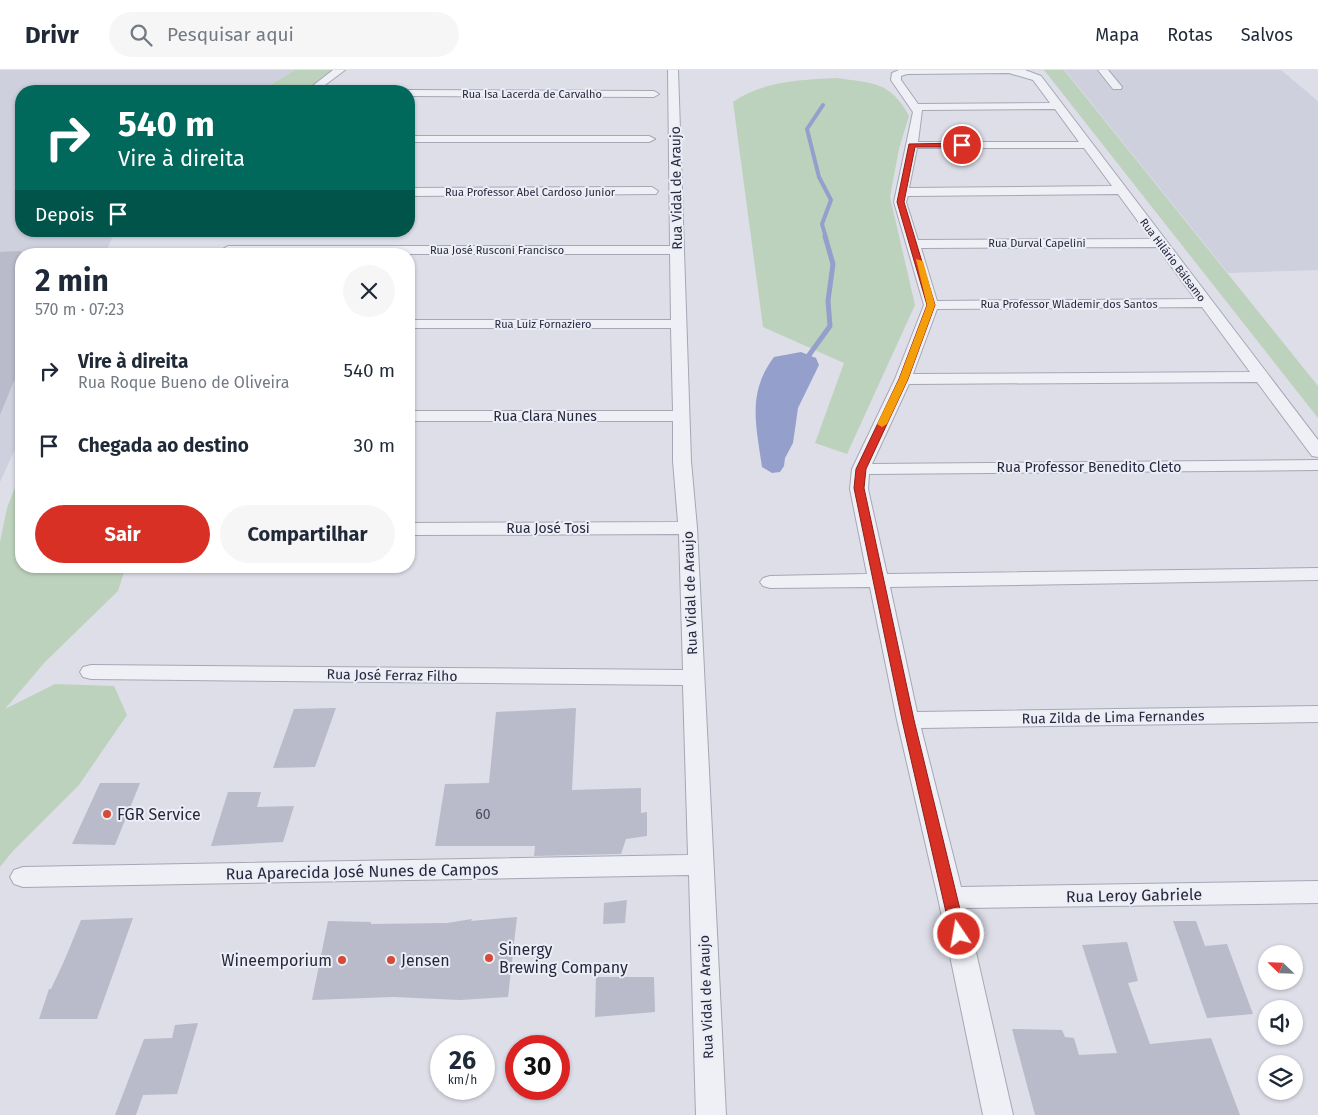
<!DOCTYPE html>
<html lang="pt">
<head>
<meta charset="utf-8">
<style>
	:root { --surface:#fff; --page:#f6f6f7; --text:#1f2937; --muted:#747a83; --line:#e0e1e3; --accent:#d93025 }
	body { margin:0; font-family:"Fira Sans",sans-serif; background:var(--page); color:var(--text); height:100vh; display:flex; flex-direction:column; font-size:19px; white-space:nowrap }
	* { box-sizing:border-box; margin:0 }
	p { font-size:16px; color:var(--muted) }
	.icon { flex:none; width:28px; height:28px; fill:none; stroke:currentColor; stroke-width:2; stroke-linecap:round; stroke-linejoin:round }
	.map { position:relative; flex:1; overflow:hidden }
	.sheet { position:absolute; left:15px; top:178px; width:400px; height:325px; display:flex; flex-direction:column; background:var(--surface); border-radius:20px; box-shadow:0 1px 4px #0004 }
	.sheet>* { flex:none }
	.guide { position:absolute; left:15px; top:15px; width:400px; height:152px; border-radius:20px; box-shadow:0 1px 4px #0004; background:#00695c; color:#fff; overflow:hidden }
	.needle { width:32px; rotate:293deg }
	.tools { position:absolute; left:1258px; top:875px; display:grid; gap:10px }
	.tools a { display:grid; place-items:center; width:45px; height:45px; border-radius:50%; background:var(--surface); box-shadow:0 1px 4px #0004; font-size:25px }
	.speed { position:absolute; left:430px; top:965px; display:flex; gap:10px; font-size:25px; font-weight:700; text-align:center }
	.speed>* { display:grid; place-content:center; width:65px; height:65px; border-radius:50%; background:var(--surface); box-shadow:0 1px 4px #0004; line-height:1 }
	.speed small { font-size:12px; font-weight:400 }
	.speed .limit { border:8px solid #d22; background:#fff; color:#111 }
	.pin { position:absolute; display:grid; place-items:center; width:42px; height:42px; color:#fff; margin:-21px; border:2px solid #fff; border-radius:50%; box-shadow:0 1px 5px #0007 }
	.me { position:absolute; width:55px; margin:-28px; rotate:348deg; stroke-linejoin:round; filter:drop-shadow(0 0 4px #0008) }
	.turn { display:flex; align-items:center; gap:18px; height:105px; padding:0 20px; font-size:22px }
	.turn .icon { width:65px; height:65px; stroke-width:2.5 }
	.turn b { display:block; font-size:35px; line-height:42px }
	.then { display:flex; align-items:center; height:48px; padding:0 20px; background:#0003; gap:10px; font-size:19px }
	.round { display:grid; place-items:center; flex:none; width:52px; height:52px; border-radius:26px; background:var(--page) }
	.head { display:flex; align-items:center; justify-content:space-between; height:85px; padding:0 20px }
	h1 { font-size:30px; font-weight:700; line-height:38px }
	.cta { display:flex; gap:10px; margin-top:auto; padding:10px 20px }
	.cta a { flex:1; height:58px; border-radius:30px; background:var(--accent); color:#fff; font-size:20px; font-weight:700; line-height:58px; text-align:center }
	.cta a+a { background:var(--page); color:var(--text) }
	ul { padding:0; list-style:none }
	li { display:flex; align-items:center; gap:15px; height:75px; padding:0 20px }
	li div { flex:1 }
	li b { display:block; font-size:19px }
	li em { font-style:normal }
	header { display:flex; align-items:center; gap:30px; box-sizing:border-box; height:70px; padding:0 25px; background:var(--surface); border-bottom:1px solid var(--line) }
	header strong { font-size:24px }
	nav { display:flex; gap:28px; margin-inline-start:auto; font-size:18px }
	.search { width:350px; height:45px; background:var(--page); display:flex; align-items:center; gap:12px; box-sizing:border-box; padding:0 18px; border-radius:28px; color:var(--muted); font-size:19px }
	.map>svg:first-child { display:block }
</style>
</head>
<body>
<header>
<strong>Drivr</strong>
<div class="search"><svg class="icon" aria-label="search" viewBox="0 0 24 24"><circle cx="10" cy="10" r="6"/><path d="M15 15l6 6"/></svg>Pesquisar aqui</div>
<nav><a>Mapa</a><a>Rotas</a><a>Salvos</a></nav>
</header>
<div class="map">
<svg width="1318" height="1045" viewBox="0 0 1318 1045">
	<rect width="100%" height="100%" fill="#dddee8"/>
	<path fill="#ced0dd" d="M0,0H295L260,21H21V161H115L105,184H21V366L0,412Z
		M1065,0H1281L1318,31V200L1228,203Z"/>
	<path fill="#bdd2bd" d="M295,0H336L306,21H260Z
		M1044,0H1064L1318,316V348Z
		M836,8C871,13 891,11 909,46L899,79L890,127L915,235L847,384L815,373L844,293L763,257L733,32C763,11 800,10 836,8Z
		M21,402V496H126L118,521L45,592L5,639L55,614L114,616L127,645L79,715L12,782L0,797V472L7,438Z"/>
	<path fill="#94a0cb" d="M801,282L816,288L819,295L798,338L793,373L785,388L784,396L780,402L772,403L762,397C756,355 747,323 774,287Z"/>
	<g fill="none" stroke-linecap="round" stroke-linejoin="round">
		<path stroke="#94a0cb" stroke-width="4" d="M823,35L807,59L819,107L831,130L822,154L826,168"/>
		<path stroke="#94a0cb" stroke-width="5" d="M804,292L830,256L828,231L833,194L825,166"/>
	</g>
	<path fill="#b9bbcb" d="M21,181V294L0,345V182Z
		M336,638L315,697L273,698L294,639Z
		M576,638L572,720L641,718V743L647,742V766L626,769L621,784L534,786L535,776H435L445,714L489,713L496,642Z
		M100,713H140L115,775L72,774Z
		M228,722H261L257,737L294,736L283,772L211,776Z
		M627,830L625,853L603,854L604,833Z
		M517,847L508,927L460,930L393,927L312,930L328,851L371,852V854L447,853L472,849L471,851Z
		M133,848L97,949H39L49,919H51L65,889L81,850Z
		M1173,851H1196L1205,876L1227,874L1253,944L1207,948Z
		M1127,872L1138,911L1128,913L1150,974L1211,968L1240,1045H1035L1012,959L1062,960L1065,967L1074,968L1079,985L1117,983L1082,875Z
		M596,907H654L655,942L595,947Z
		M198,953L177,1024L143,1025L136,1045H115L144,969L172,968L175,955Z"/>
	<g fill="none" stroke-linecap="round" stroke-linejoin="round">
		<g stroke="#a6a7b5" stroke-width="2">
			<path id="minor" d="M333,0H345L317,21H306Z
				M668,0H678L691,391L697,458L726,1045H696L689,805L23,817L14,814L10,807L14,800L23,797L688,785L683,615L91,609L83,607L80,602L83,597L91,595L683,600L679,464L409,465V453L678,452L673,391V351H409V341H673L671,258H409V250H671L670,184H227L221,180L228,176H670Z
				M899,0H1025L1041,6L1318,370V387L1312,386L1257,312L909,314L872,394L1318,390V400L869,404L868,419L887,504L1318,498V510L890,517L917,642L1318,636V652L921,658L961,817L1318,811V833L966,838L1013,1045H983L938,828L897,650L870,517L770,518L763,516L760,512L763,508L770,506L867,504L850,419L852,399L895,309L924,235L894,132L913,42L891,10L892,3ZM1009,3L1033,10L1050,33L918,34L901,10V6L907,4ZM1055,39L1079,72H918L922,40ZM917,78H1084L1112,116L909,118ZM1118,124L1151,169L918,170L906,132L908,126ZM1157,177L1195,229L937,231L921,178ZM1202,237L1250,302L913,304L937,239Z
				M1098,0H1108L1122,17L1121,19H1113Z
				M409,20L654,21L659,24L654,27L409,26V21H405Z
				M409,66H649L655,69L649,72H409Z
				M652,117L658,121L656,124L409,126V118Z"/>
		</g>
		<use href="#minor" fill="#eff0f6" fill-rule="evenodd"/>
	</g>
	<path fill="#d93025" stroke="#8d1f18" d="M909,74L962,73L965,75L962,77H915L904,132L935,235L908,309L866,399L864,418L914,650L966,864L964,869L959,871L953,869L951,864L902,650L854,418L856,399L899,309L927,235L897,132Z"/>
	<path fill="#f59e0b" d="M916,189L923,191L935,235L908,309L887,354L882,357L877,354L899,309L927,235Z"/>
	<g fill="#d74a37" stroke="#ecedf5" stroke-width="2">
		<circle cx="107" cy="744" r="5"/>
		<circle cx="489" cy="888" r="5"/>
		<circle cx="342" cy="890" r="5"/>
		<circle cx="391" cy="890" r="5"/>
	</g>
	<g text-anchor="middle" stroke-width="4" stroke-linejoin="round" paint-order="stroke">
		<g font-size="11" fill="#25283f" stroke="#ecedf5">
			<text x="532" y="28">Rua Isa Lacerda de Carvalho</text>
			<text x="530" y="126">Rua Professor Abel Cardoso Junior</text>
			<text x="1037" y="177">Rua Durval Capelini</text>
			<text x="497" y="184">Rua José Rusconi Francisco</text>
			<text transform="translate(1173 190) rotate(53)" y="4">Rua Hilário Bálsamo</text>
			<text x="1069" y="238">Rua Professor Wlademir dos Santos</text>
			<text x="543" y="258">Rua Luiz Fornaziero</text>
		</g>
		<g font-size="14" fill="#25283f" stroke="#ecedf5">
			<text transform="translate(676 118) rotate(-91)" y="5">Rua Vidal de Araujo</text>
			<text x="545" y="351">Rua Clara Nunes</text>
			<text x="1089" y="402">Rua Professor Benedito Cleto</text>
			<text x="548" y="463">Rua José Tosi</text>
			<text transform="translate(690 523) rotate(-92)" y="5">Rua Vidal de Araujo</text>
			<text transform="translate(392 605) rotate(1)" y="5">Rua José Ferraz Filho</text>
			<text transform="translate(1113 647) rotate(-1)" y="5">Rua Zilda de Lima Fernandes</text>
			<text transform="translate(706 927) rotate(-92)" y="5">Rua Vidal de Araujo</text>
		</g>
		<g font-size="14" fill="#4a4d62">
			<text x="483" y="749">60</text>
		</g>
		<g font-size="16" fill="#25283f" stroke="#ecedf5" text-anchor="start">
			<text x="117" y="750">FGR Service</text>
			<text x="499" y="885">Sinergy<tspan x="499" dy="18">Brewing Company</tspan></text>
			<text x="332" y="896" text-anchor="end">Wineemporium</text>
			<text x="401" y="896">Jensen</text>
		</g>
		<g font-size="16" fill="#25283f" stroke="#ecedf5">
			<text transform="translate(362 801) rotate(-1)" y="6">Rua Aparecida José Nunes de Campos</text>
			<text transform="translate(1134 825) rotate(-1)" y="6">Rua Leroy Gabriele</text>
		</g>
	</g>
</svg>
<div class="tools">
<a><svg class="needle" viewBox="-14 -14 28 28"><path d="M0-13l5 13h-10z" fill="#e53935"/><path d="M0 13l5-13h-10z" fill="#747a83"/></svg></a>
<a><svg class="icon" aria-label="sound" viewBox="0 0 24 24"><path d="M4 9h4l5-4v14l-5-4H4zM17 9q2 3 0 6"/></svg></a>
<a><svg class="icon" aria-label="layers" viewBox="0 0 24 24"><path d="M12 4l9 5-9 5-9-5zM3 14l9 5 9-5"/></svg></a>
</div>
<div class="speed"><div>26<small>km/h</small></div><div class="limit">30</div></div>
<div class="pin" style="left:962px;top:75px;background:#d93025"><svg class="icon" aria-label="arrive" viewBox="0 0 24 24"><path d="M6 21V4h12l-3 4 3 4H6"/></svg></div>
<svg class="me" style="left:959px;top:864px" viewBox="-20 -20 40 40"><circle r="17" fill="#d93025" stroke="#fff" stroke-width="3"/><path d="M0-11L8 9 0 5-8 9z" fill="#fff"/></svg>
<div class="guide">
<div class="turn"><svg class="icon" aria-label="right" viewBox="0 0 24 24"><path d="M7 20v-9h11M14 6l5 5-5 5"/></svg><div><b>540 m</b>Vire à direita</div></div>
<div class="then">Depois<svg class="icon" aria-label="arrive" viewBox="0 0 24 24"><path d="M6 21V4h12l-3 4 3 4H6"/></svg></div>
</div>
<section class="sheet">
<div class="head"><div><h1>2 min</h1><p>570 m · 07:23</p></div><a class="round"><svg class="icon" aria-label="close" viewBox="0 0 24 24"><path d="M6 6l12 12M18 6L6 18"/></svg></a></div>
<ul>
<li><svg class="icon" aria-label="right" viewBox="0 0 24 24"><path d="M7 20v-9h11M14 6l5 5-5 5"/></svg><div><b>Vire à direita</b><p>Rua Roque Bueno de Oliveira</p></div><em>540 m</em></li>
<li><svg class="icon" aria-label="arrive" viewBox="0 0 24 24"><path d="M6 21V4h12l-3 4 3 4H6"/></svg><div><b>Chegada ao destino</b></div><em>30 m</em></li>
</ul>
<div class="cta"><a>Sair</a><a>Compartilhar</a></div>
</section>
</div>
</body>
</html>
